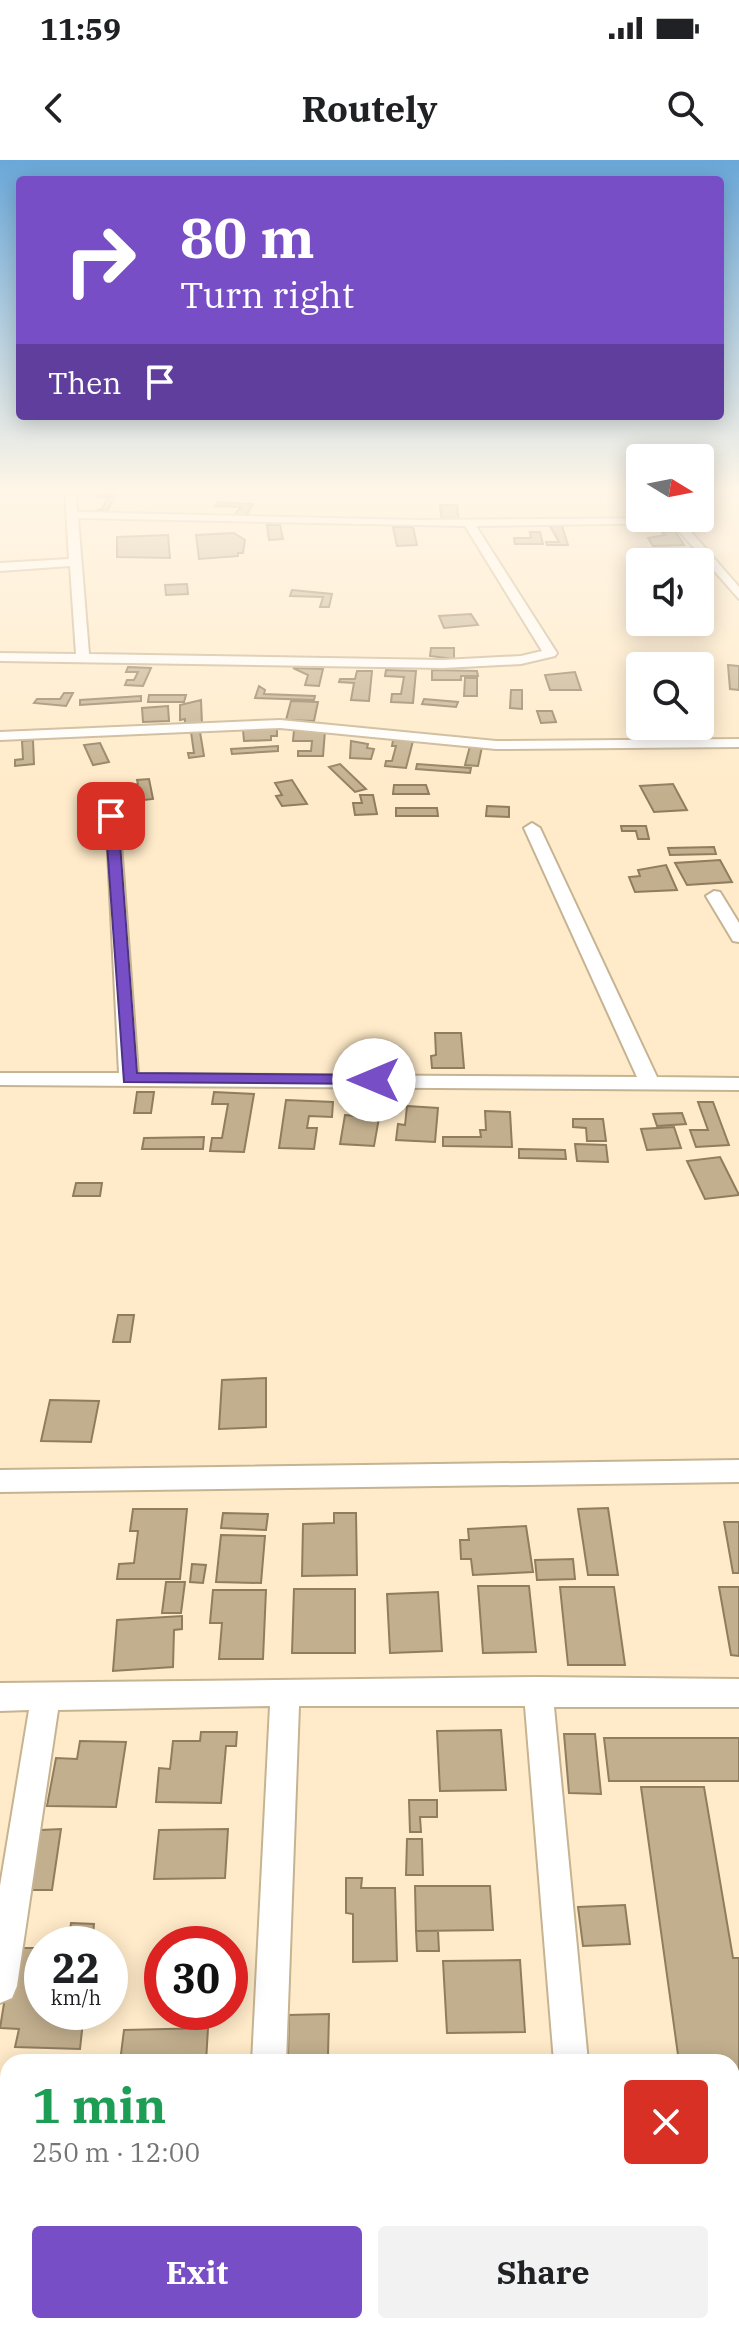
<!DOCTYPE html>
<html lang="en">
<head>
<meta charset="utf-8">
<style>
	:root { --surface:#fff; --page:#f2f2f2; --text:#202124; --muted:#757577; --accent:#774ec6 }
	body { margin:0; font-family:"IBM Plex Serif",serif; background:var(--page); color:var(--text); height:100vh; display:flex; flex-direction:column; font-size:30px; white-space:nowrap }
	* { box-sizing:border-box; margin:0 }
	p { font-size:26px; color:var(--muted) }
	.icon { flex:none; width:44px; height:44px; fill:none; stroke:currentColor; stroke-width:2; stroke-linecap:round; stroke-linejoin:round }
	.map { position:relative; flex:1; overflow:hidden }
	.side { position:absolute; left:0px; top:1894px; width:740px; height:280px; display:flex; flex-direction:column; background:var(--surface); border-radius:24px 24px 0 0; box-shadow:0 4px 20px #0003 }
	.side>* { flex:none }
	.banner { position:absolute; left:16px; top:16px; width:708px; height:244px; border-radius:8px; box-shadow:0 4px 20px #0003; background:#774ec6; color:#fff; overflow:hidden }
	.needle { width:52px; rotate:100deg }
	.buttons { position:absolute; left:626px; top:284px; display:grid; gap:16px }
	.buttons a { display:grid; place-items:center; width:88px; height:88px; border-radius:8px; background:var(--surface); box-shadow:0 4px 20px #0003; font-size:40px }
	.speed { position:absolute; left:24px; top:1766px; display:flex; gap:16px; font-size:40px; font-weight:700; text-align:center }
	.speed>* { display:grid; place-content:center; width:104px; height:104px; border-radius:50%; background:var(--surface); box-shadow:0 4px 20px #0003; line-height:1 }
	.speed small { font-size:20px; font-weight:400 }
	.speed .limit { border:12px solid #d22; background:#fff; color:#111 }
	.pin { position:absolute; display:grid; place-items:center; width:68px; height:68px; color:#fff; margin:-34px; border-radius:16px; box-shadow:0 4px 12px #0006 }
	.me { position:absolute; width:88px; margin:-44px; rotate:270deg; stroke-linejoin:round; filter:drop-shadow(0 0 6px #0008) }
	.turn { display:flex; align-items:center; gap:28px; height:168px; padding:0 32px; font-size:36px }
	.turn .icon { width:104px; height:104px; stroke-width:2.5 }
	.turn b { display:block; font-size:56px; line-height:68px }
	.then { display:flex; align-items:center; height:76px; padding:0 32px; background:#0003; gap:16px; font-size:30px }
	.round { display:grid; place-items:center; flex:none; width:84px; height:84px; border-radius:8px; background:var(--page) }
	.summary { display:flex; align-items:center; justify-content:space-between; height:136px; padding:0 32px }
	h1 { font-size:48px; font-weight:700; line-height:60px; color:#1e9e55 }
	.button { display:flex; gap:16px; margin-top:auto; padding:16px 32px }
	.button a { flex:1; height:92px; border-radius:8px; background:var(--accent); color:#fff; font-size:32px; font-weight:700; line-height:92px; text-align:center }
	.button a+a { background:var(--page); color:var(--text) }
	.status { display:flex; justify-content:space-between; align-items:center; height:56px; padding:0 40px; background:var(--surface); direction:ltr }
	.status svg { height:22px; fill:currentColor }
	header { display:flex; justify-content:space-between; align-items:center; height:104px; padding:0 32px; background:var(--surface); font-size:36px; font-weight:700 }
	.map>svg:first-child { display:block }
</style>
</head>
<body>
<div class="status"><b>11:59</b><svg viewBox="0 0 49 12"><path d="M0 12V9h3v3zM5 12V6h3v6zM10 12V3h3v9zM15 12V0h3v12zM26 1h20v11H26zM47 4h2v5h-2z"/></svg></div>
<header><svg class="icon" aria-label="back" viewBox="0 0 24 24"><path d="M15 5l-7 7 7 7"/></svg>Routely<svg class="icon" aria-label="search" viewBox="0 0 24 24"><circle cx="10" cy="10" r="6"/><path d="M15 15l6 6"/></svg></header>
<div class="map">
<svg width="739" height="2174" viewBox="0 0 739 2174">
	<rect width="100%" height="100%" fill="#ffebc9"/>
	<path fill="#c2af8e" stroke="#8f7d5e" stroke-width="2" d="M101,334L115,335L107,352H92L102,349L108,337H99Z
		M217,342L253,344L245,357H232L241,347L215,346Z
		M440,345H457L459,362H442Z
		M267,365H280L283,379L269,380Z
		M550,366H562L568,385H547L546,382H559Z
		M393,367H413L417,385L397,386Z
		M675,371L684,385L653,386L648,378L665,375L662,372Z
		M530,372H540L543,384H515L514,378H531Z
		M234,373L245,380L243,393H238V396L199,399L196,375Z
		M168,375L170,398L117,397V377Z
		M187,424L188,434L166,435L165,425Z
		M292,430L332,434L329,447H320L323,437L290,436Z
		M471,454L478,465L444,468L439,456Z
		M431,488H454V499L430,496Z
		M728,505L739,506V530L730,529Z
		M128,507L151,508L143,526L125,525L127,520H134L138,512H126Z
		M293,508L323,509L319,526L305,525L308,515Z
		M386,510L416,511L413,543L391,542L392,534H401L404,517L385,516Z
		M432,510L477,511L478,516H461V520H432Z
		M357,511H372L369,541L351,540L354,523L339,522L340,519H355Z
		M575,512L581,530H550L545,515Z
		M465,518H477V536H464Z
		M259,526L265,530L264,534L315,536L314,540L255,538Z
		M511,530H522V549L510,548Z
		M64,533H73L66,546L34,543L37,539H60Z
		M149,535H186L184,542H148Z
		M141,536V541L80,545V540Z
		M424,539L458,542L456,547L422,544Z
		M201,540L202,564L185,565V559L180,560V545Z
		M291,541L318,542L314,561L286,560Z
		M168,546L169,561L143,562L142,548Z
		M537,551H552L556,562L541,563Z
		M277,568V576H271V580L244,581L243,570Z
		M294,570L325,571L323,596H298V591H311L312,581H293Z
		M191,572H200L204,596L189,598L188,593H194Z
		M33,580L34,604L15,606V600L23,599L22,581Z
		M393,580L413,581L406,608L385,606L386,601H392L396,586H392Z
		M351,581L368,584L367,588L374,589L371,599L350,598Z
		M100,583L109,602L93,605L84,585Z
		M278,586V591L232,594L231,589Z
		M470,586L482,587L478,606L465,605Z
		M340,604L366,629L355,632L329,607Z
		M417,604L471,608L470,613L416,609Z
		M149,619L153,639L118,643V627L138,624L137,620Z
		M292,620L307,644L282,646L276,636L282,635L275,623Z
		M673,624L687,650L654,652L640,626Z
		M394,625H426L429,634H393Z
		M360,635H373L377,654L355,655L353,643H362Z
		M487,646L509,647V657L486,656Z
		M396,648H437L438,656H396Z
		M621,666H646L649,679H638L636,671H622Z
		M714,687L716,694L670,695L668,688Z
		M720,700L732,722L687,725L675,703Z
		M666,705L677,730L635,732L629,717L640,716L638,710Z
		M435,873H461L464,908H432L431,896L436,895Z
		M137,932H154L151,953H134Z
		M214,932L254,934L244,992L210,991L212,978H222L228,944H212Z
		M286,940L333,942L332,957L309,956L307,968H317L314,989L279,988Z
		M698,942H713L729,985L696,987L690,970H708Z
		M407,946L438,948L435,982L396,980L398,964L405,965Z
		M485,951L510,952L512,987L443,986V977H481L480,970H486Z
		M682,953L686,964L657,966L653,954Z
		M345,955L379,958L374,986L340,984Z
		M573,959H603L606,981H587L586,968L573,967Z
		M674,967L681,988L647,990L641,969Z
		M204,977L203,989H142L144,978Z
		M575,984L606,985L608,1002L577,1001Z
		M519,989L565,990L566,999L519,998Z
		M720,997L739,1035L705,1039L687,1001Z
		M76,1023H102L100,1036H73Z
		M118,1155H134L130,1182H113Z
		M266,1218V1267L219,1269L222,1220Z
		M50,1240L99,1241L91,1282L41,1281Z
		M608,1348L618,1415H588L578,1349Z
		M133,1349H187L180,1419H117L119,1404L134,1403L138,1371H130Z
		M223,1353L268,1354L266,1370L221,1368Z
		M334,1353H356L357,1415L302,1416L303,1364L334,1363Z
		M724,1362H739V1413H733Z
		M526,1366L533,1412L473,1415L471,1399H461L460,1380H469L468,1369Z
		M221,1375L265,1376L261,1423L216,1422Z
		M573,1399L575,1419L537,1420L535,1400Z
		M192,1404L206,1405L203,1423L190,1422Z
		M166,1422H185L181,1453H162Z
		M478,1426H529L536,1492L483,1493Z
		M560,1427H614L625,1505H568Z
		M719,1427H739V1496L731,1495Z
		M294,1429H355V1493H292Z
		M213,1430H266L263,1499H219L222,1463H210Z
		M438,1432L442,1491L390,1493L387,1434Z
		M182,1456V1469L174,1470L173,1507L113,1511L117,1460Z
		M501,1570L506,1630L440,1631L437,1571Z
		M201,1572H237L236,1586H226L221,1643L156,1642L159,1608L170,1609L173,1581H200Z
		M564,1574H595L601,1634L569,1633Z
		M604,1578H739V1621H609Z
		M80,1581L126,1582L116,1647L47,1646L56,1598L77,1599Z
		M641,1627H704L733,1798H739V2068H732V1902H679Z
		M409,1640H437V1657H420L421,1672H410Z
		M61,1669L52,1730H31L41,1670Z
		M228,1669L225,1718L154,1719L159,1670Z
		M407,1679H422L423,1715H406Z
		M346,1718H362L361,1728H395L397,1801L353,1802V1754L346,1753Z
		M415,1726H490L493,1770L416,1771Z
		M625,1745L630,1784L583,1786L578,1747Z
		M71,1763L94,1764L92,1784H68Z
		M416,1771H438L439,1791H417Z
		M13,1788H42V1852H84L80,1889L15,1887L19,1869L0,1868Z
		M520,1800L525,1872L447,1873L443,1801Z
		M329,1854L328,1895H288L289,1855Z
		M208,1868L206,1902H120L124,1870Z
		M0,2013H8V2134L3,2164H0Z
		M25,2166H61L60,2174H24Z
		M105,2166H186V2174H104Z
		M327,2166H404V2174H327Z"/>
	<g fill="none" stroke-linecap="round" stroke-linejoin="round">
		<g stroke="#c6b392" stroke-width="4">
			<path id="street" d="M65,330H75L77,352L419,360L679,358L739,427V439L672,363L476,366L557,493L555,496L521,504L443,508L0,501V493L76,494L70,406L0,411V403L69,399ZM78,358L465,366L542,491L521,496L443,500L89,494Z
				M280,560L496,581L739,579V587L496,589L280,568L0,580V572Z
				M106,653L119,656L138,914L637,917L524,668L532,663L540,668L657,917L739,918V930L0,925V913H119Z
				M714,731L720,732L739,763V782L733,781L706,736Z
				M739,1300V1322L0,1332V1310Z
				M538,1517L739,1519V1547H554L588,1902H554L525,1546H299L286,1902H252L270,1546L58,1550L17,1826L12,1838L0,1843V1726L29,1550L0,1551V1523Z
				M239,2166H277V2174H239Z
				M575,2166H613V2174H575Z"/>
		</g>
		<use href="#street" fill="#fff" fill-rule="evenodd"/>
	</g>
	<linearGradient id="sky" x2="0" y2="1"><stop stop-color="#6aa8d9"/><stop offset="0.52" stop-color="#fff6e7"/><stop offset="1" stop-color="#fff6e7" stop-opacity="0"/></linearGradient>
	<rect width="739" height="635" fill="url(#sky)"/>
	<path fill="#774ec6" stroke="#4d3381" stroke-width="2" d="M111,652L118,656L137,913L374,915L380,917V924L124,922L105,656Z"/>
</svg>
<div class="buttons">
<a><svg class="needle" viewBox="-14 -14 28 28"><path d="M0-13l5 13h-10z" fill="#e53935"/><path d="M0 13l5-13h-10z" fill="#757577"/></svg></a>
<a><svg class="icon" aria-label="sound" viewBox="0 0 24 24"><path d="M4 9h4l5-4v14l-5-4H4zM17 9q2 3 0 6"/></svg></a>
<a><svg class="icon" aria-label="search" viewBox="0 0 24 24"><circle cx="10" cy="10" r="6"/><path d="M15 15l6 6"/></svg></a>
</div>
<div class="speed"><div>22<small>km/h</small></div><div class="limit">30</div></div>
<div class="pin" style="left:111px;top:656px;background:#d93025"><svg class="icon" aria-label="arrive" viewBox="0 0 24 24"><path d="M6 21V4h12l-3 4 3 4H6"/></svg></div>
<svg class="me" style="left:374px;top:920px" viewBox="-20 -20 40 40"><circle r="19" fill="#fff"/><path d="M0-13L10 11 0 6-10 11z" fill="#774ec6"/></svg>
<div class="banner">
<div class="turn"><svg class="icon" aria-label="right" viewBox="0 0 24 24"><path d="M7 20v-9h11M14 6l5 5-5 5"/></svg><div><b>80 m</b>Turn right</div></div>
<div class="then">Then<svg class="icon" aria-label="arrive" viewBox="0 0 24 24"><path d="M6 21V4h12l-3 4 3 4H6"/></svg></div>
</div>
<section class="side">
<div class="summary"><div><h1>1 min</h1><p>250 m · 12:00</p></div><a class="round" style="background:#d93025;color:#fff"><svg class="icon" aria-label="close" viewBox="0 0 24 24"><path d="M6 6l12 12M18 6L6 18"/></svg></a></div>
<div class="button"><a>Exit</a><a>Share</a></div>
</section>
</div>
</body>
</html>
